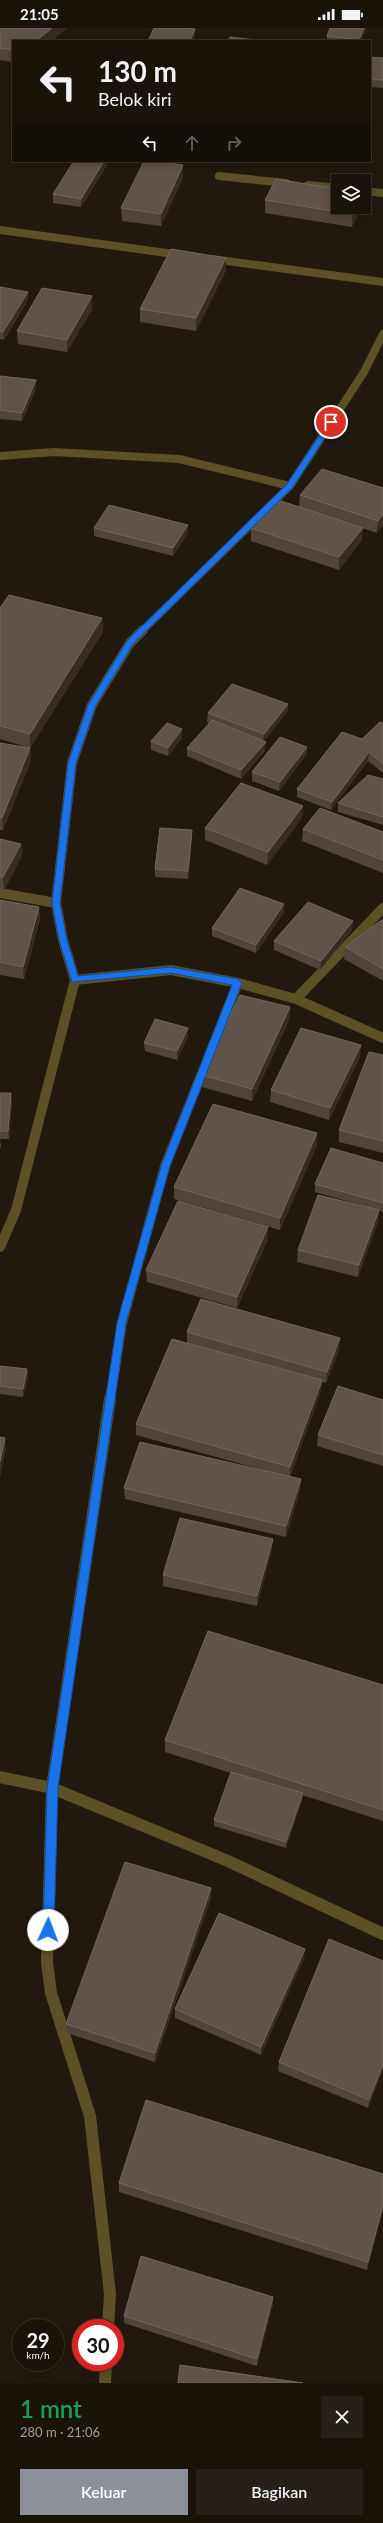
<!DOCTYPE html>
<html lang="id">
<head>
<meta charset="utf-8">
<style>
	:root { --surface:#1a130a; --page:#272018; --text:#f1f3f6; --muted:#9f9e9c; --line:#38322b; --accent:#8c9099 }
	body { margin:0; font-family:Lato,sans-serif; background:var(--page); color:var(--text); height:100vh; display:flex; flex-direction:column; font-size:15px; white-space:nowrap }
	* { box-sizing:border-box; margin:0 }
	p { font-size:13px; color:var(--muted) }
	.icon { flex:none; width:22px; height:22px; fill:none; stroke:currentColor; stroke-width:2; stroke-linecap:round; stroke-linejoin:round }
	.map { position:relative; height:2355px; overflow:hidden }
	.drawer { display:flex; flex-direction:column; background:var(--surface); flex:1 }
	.drawer>* { flex:none }
	.top-card { position:absolute; left:12px; top:12px; width:359px; height:122px; border-radius:0px; box-shadow:0 2px 10px #0003,0 0 0 1px var(--line); background:#1a130a; color:var(--text); overflow:hidden }
	.buttons { position:absolute; left:331px; top:146px; display:grid; gap:8px }
	.buttons a { display:grid; place-items:center; width:40px; height:40px; border-radius:0px; background:var(--surface); box-shadow:0 2px 10px #0003,0 0 0 1px var(--line); font-size:20px }
	.speed { position:absolute; left:12px; top:2291px; display:flex; gap:8px; font-size:20px; font-weight:700; text-align:center }
	.speed>* { display:grid; place-content:center; width:52px; height:52px; border-radius:50%; background:var(--surface); box-shadow:0 2px 10px #0003,0 0 0 1px var(--line); line-height:1 }
	.speed small { font-size:10px; font-weight:400 }
	.speed .limit { border:6px solid #d22; background:#fff; color:#111 }
	.pin { position:absolute; display:grid; place-items:center; width:34px; height:34px; color:#fff; margin:-17px; border:2px solid #fff; border-radius:50%; box-shadow:0 1px 4px #0007 }
	.me { position:absolute; width:44px; margin:-22px; rotate:2deg; stroke-linejoin:round; filter:drop-shadow(0 0 3px #0008) }
	.turn { display:flex; align-items:center; gap:14px; height:84px; padding:0 20px; font-size:18px }
	.turn .icon { width:52px; height:52px; stroke-width:2.5 }
	.turn b { display:block; font-size:28px; line-height:34px }
	.lanes { display:flex; align-items:center; height:38px; padding:0 20px; background:#0003; justify-content:center; gap:20px; direction:ltr }
	.lanes .off { opacity:.35 }
	.round { display:grid; place-items:center; flex:none; width:42px; height:42px; border-radius:0px; background:var(--page) }
	.head { display:flex; align-items:center; justify-content:space-between; height:68px; padding:0 20px }
	h1 { font-size:24px; font-weight:600; line-height:30px; color:#1e9e55 }
	.primary-button { display:flex; gap:8px; margin-top:auto; padding:8px 20px }
	.primary-button a { flex:1; height:46px; border-radius:0px; background:var(--accent); color:#fff; font-size:16px; font-weight:600; line-height:46px; text-align:center }
	.primary-button a+a { background:var(--page); color:var(--text) }
	.status { display:flex; justify-content:space-between; align-items:center; height:28px; padding:0 20px; background:var(--surface); direction:ltr }
	.status svg { height:11px; fill:currentColor }
	.map>svg:first-child { display:block }
</style>
</head>
<body>
<div class="status"><b>21:05</b><svg viewBox="0 0 49 12"><path d="M0 12V9h3v3zM5 12V6h3v6zM10 12V3h3v9zM15 12V0h3v12zM26 1h20v11H26zM47 4h2v5h-2z"/></svg></div>
<div class="map">
<svg width="383" height="2355" viewBox="0 0 383 2355">
	<rect width="100%" height="100%" fill="#22190e"/>
	<g fill="none" stroke-linecap="round" stroke-linejoin="round">
		<path stroke="#5b5026" stroke-width="8" d="M219,148L286,155
			M308,157L338,160
			M364,163L383,165
			M0,202L181,227
			M212,231L383,254
			M0,428L54,424L179,431L290,458
			M142,603L290,458L364,344L383,306"/>
		<path stroke="#5b5026" stroke-width="10" d="M0,865L56,875
			M75,952L171,942L238,955L296,971L383,1010
			M296,971L383,880
			M0,1219L16,1182L75,952L63,912L56,875L72,735L92,677L130,615L143,602
			M110,1372L122,1295L165,1138L238,955"/>
		<path stroke="#5b5026" stroke-width="12" d="M0,1749L52,1760L228,1833L383,1906
			M108,2300L110,2266L90,2088L51,1965L47,1934L52,1760L110,1371
			M105,2355L106,2334"/>
	</g>
	<path fill="#51443b" d="M0,0H67L51,13H13V34L0,32Z
		M330,0L361,13H327V8Z
		M370,29L383,30V60L370,59Z
		M74,133H107V137L81,179L53,175V166Z
		M183,149L161,198L122,193L121,180Z
		M265,172L338,179H361L352,199L265,185Z
		M226,230V242L196,303L140,294V281Z
		M0,259L28,272L4,312L0,311Z
		M92,281L67,324L18,316L17,303Z
		M0,348L36,361L22,393L0,391Z
		M383,460L377,505L362,500V512L339,542L251,513V500L299,479L300,467Z
		M94,500L188,505L173,528L94,508Z
		M0,580L102,590L103,604L30,720L0,711Z
		M288,676L287,684L264,713L265,723L241,751L187,728V720L210,695L207,694L208,685Z
		M383,695V745L368,733L331,782L297,769V761Z
		M182,710L168,728L151,722V713Z
		M0,715L30,720L31,732L3,802H0Z
		M307,719L306,727L279,763L252,753V744Z
		M383,751V797L338,784V775Z
		M303,778L302,790L267,837L205,812V800Z
		M303,801L383,804V845L302,813Z
		M192,810L188,851L155,849V841Z
		M0,811L21,816L22,828L4,862L0,861Z
		M0,872L39,879L40,891L24,951L0,947Z
		M284,876V884L256,925L212,908V900Z
		M383,891V953L344,931L345,919Z
		M352,902L320,942L274,922V913Z
		M290,979L289,992L252,1073L202,1059V1047Z
		M188,1008L177,1032L145,1023L144,1015Z
		M383,1027V1125L339,1114V1102Z
		M360,1029L329,1092L270,1074L271,1062Z
		M0,1065H11L12,1073L9,1111H0L1,1118L0,1121Z
		M317,1105V1117L280,1202L174,1171V1159Z
		M383,1135V1184L379,1182L378,1194L358,1249L297,1234L298,1222L374,1181L315,1164V1156Z
		M268,1211L237,1280L147,1254L146,1242Z
		M187,1304L339,1322L326,1355L322,1354L321,1363L290,1449L300,1463L286,1509L125,1471L124,1460L263,1442L136,1407V1396L187,1315Z
		M0,1338L27,1341L28,1349L23,1369L0,1366Z
		M383,1372V1438L317,1418L318,1407Z
		M272,1522L257,1578L163,1558V1547Z
		M383,1657V1793L302,1767V1772L286,1820L214,1798V1792L231,1745L165,1724V1712Z
		M211,1860V1870L155,2034L67,2005L66,1996Z
		M304,1930L261,2027L175,1990V1981Z
		M383,1933V2041L368,2080L278,2043L279,2034Z
		M383,2146V2180L367,2242L119,2164V2155Z
		M273,2276L257,2338L124,2295V2288Z"/>
	<path fill="#382c22" d="M52,0H67L51,13H36Z
		M364,0H367L361,13H359Z
		M195,1V10L194,13H190Z
		M104,133H107V137L81,179V171Z
		M183,137V149L161,198V186Z
		M356,179H361L352,199V186Z
		M226,230V242L196,303V290Z
		M28,264V272L4,312L3,304Z
		M92,268V281L67,324V312Z
		M36,352V361L22,393V385Z
		M383,486V498L377,505L378,493Z
		M188,497V505L173,528V520Z
		M363,500L362,512L339,542V529Z
		M102,590L103,604L30,720V706Z
		M288,676L287,684L263,714L264,706Z
		M182,701V710L168,728V720Z
		M266,714L265,723L241,751V742Z
		M307,719L306,727L279,763L280,754Z
		M30,720L31,732L3,802L2,790Z
		M369,724L368,733L331,782L332,774Z
		M303,778L302,790L267,837L268,824Z
		M192,802V810L188,851V843Z
		M21,816L22,828L4,862L3,849Z
		M284,876V884L256,925V917Z
		M39,879L40,891L24,951L23,939Z
		M353,893L352,902L320,942L321,933Z
		M290,979L289,992L252,1073V1061Z
		M188,1000V1008L177,1032V1023Z
		M361,1017L360,1029L329,1092L330,1080Z
		M11,1065L12,1073L9,1111L8,1103Z
		M317,1105V1117L280,1202V1190Z
		M379,1182L378,1194L358,1249L359,1237Z
		M268,1199V1211L237,1280V1269Z
		M340,1310L339,1322L326,1355L327,1344Z
		M27,1341L28,1349L23,1369V1361Z
		M322,1352L321,1363L290,1450V1439Z
		M5,1410L6,1421L0,1450V1434Z
		M301,1451L300,1463L286,1509V1498Z
		M273,1511L272,1522L257,1578V1568Z
		M303,1765L302,1772L286,1820V1814Z
		M211,1860V1870L155,2034V2025Z
		M305,1921L304,1930L261,2027V2019Z
		M383,2036V2041L368,2080L369,2072Z
		M383,2177V2180L367,2242L368,2234Z
		M273,2269V2276L257,2338V2331Z"/>
	<path fill="#5f534a" stroke="#72675e" d="M0,0H52L36,13H13V22L0,20Z
		M154,0H182L195,1L190,13H148Z
		M330,0H364L359,12L327,8Z
		M230,9L264,13H228Z
		M370,29L383,30V52L370,51Z
		M74,133H104L81,171L53,166Z
		M144,133H153L183,137L161,186L121,180Z
		M276,151L338,161V179H356L352,186L265,172Z
		M171,221L226,230L196,290L140,281Z
		M0,259L28,264L3,304L0,303Z
		M42,260L92,268L67,312L17,303Z
		M0,348L36,352L22,385L0,382Z
		M322,441L383,460V486L378,493L300,467Z
		M275,471L363,500L339,529L251,500Z
		M109,477L188,497L173,520L94,500Z
		M9,567L102,590L30,706L0,698V580Z
		M232,656L288,676L264,706L208,685Z
		M212,692L266,714L241,742L187,720Z
		M380,694L383,695V736L369,724L332,774L297,761L342,704L362,711Z
		M167,695L182,701L168,720L151,713Z
		M280,709L307,719L280,754L252,744Z
		M0,715L30,720L2,790L0,789Z
		M368,747L383,751V789L338,775Z
		M241,755L303,778L268,824L205,800Z
		M320,780L383,804V832L303,801Z
		M160,800L192,802L188,843L155,841Z
		M0,811L21,816L3,849H0Z
		M240,860L284,876L256,917L212,900Z
		M0,872L39,879L23,939L0,934Z
		M308,874L353,893L321,933L274,913Z
		M383,891V941L345,919Z
		M240,967L290,979L252,1061L202,1047Z
		M155,991L188,1000L177,1023L144,1015Z
		M301,1000L361,1017L330,1080L271,1062Z
		M369,1024L383,1027V1113L339,1102Z
		M0,1065H11L8,1103H0Z
		M213,1076L317,1105L280,1190L174,1159Z
		M331,1120L383,1135V1175L315,1156Z
		M318,1167L379,1182L359,1237L298,1222Z
		M178,1173L268,1199L237,1269L146,1242Z
		M201,1271L340,1310L327,1344L187,1304Z
		M172,1311L322,1352L290,1439L136,1396Z
		M0,1338L27,1341L23,1361L0,1358Z
		M338,1358L383,1372V1427L318,1407Z
		M0,1409L5,1410L0,1434Z
		M140,1414L301,1451L286,1498L124,1460Z
		M180,1490L273,1511L257,1568L163,1547Z
		M208,1603L383,1657V1782L165,1712Z
		M231,1744L303,1765L286,1814L214,1792Z
		M125,1834L211,1860L155,2025L66,1996Z
		M219,1885L305,1921L261,2019L175,1981Z
		M329,1911L383,1933V2036L369,2072L279,2034Z
		M146,2072L383,2146V2177L368,2234L119,2155Z
		M141,2228L273,2269L257,2331L124,2288Z
		M180,2337L303,2355H178Z"/>
	<path fill="#1a73e8" stroke="#114b97" d="M329,393L335,394L293,459L133,616L96,677L76,735L60,875L67,912L78,948L171,939L238,951L242,955L170,1138L126,1295L58,1760L54,1902L48,1907L43,1902L47,1760L117,1295L161,1138L232,957L171,945L72,954L59,912L52,875L68,735L88,677L127,613L287,456Z"/>
</svg>
<div class="buttons">
<a><svg class="icon" aria-label="layers" viewBox="0 0 24 24"><path d="M12 4l9 5-9 5-9-5zM3 14l9 5 9-5"/></svg></a>
</div>
<div class="speed"><div>29<small>km/h</small></div><div class="limit">30</div></div>
<div class="pin" style="left:331px;top:394px;background:#d93025"><svg class="icon" aria-label="arrive" viewBox="0 0 24 24"><path d="M6 21V4h12l-3 4 3 4H6"/></svg></div>
<svg class="me" style="left:48px;top:1902px" viewBox="-20 -20 40 40"><circle r="19" fill="#fff"/><path d="M0-13L10 11 0 6-10 11z" fill="#1a73e8"/></svg>
<div class="top-card">
<div class="turn"><svg class="icon" aria-label="left" viewBox="0 0 24 24"><path d="M17 20v-9H6M10 6l-5 5 5 5"/></svg><div><b>130 m</b>Belok kiri</div></div>
<div class="lanes"><svg class="icon" aria-label="left" viewBox="0 0 24 24"><path d="M17 20v-9H6M10 6l-5 5 5 5"/></svg><svg class="icon off" aria-label="ahead" viewBox="0 0 24 24"><path d="M12 20V5M6 11l6-6 6 6"/></svg><svg class="icon off" aria-label="right" viewBox="0 0 24 24"><path d="M7 20v-9h11M14 6l5 5-5 5"/></svg></div>
</div>
</div>
<section class="drawer">
<div class="head"><div><h1>1 mnt</h1><p>280 m · 21:06</p></div><a class="round"><svg class="icon" aria-label="close" viewBox="0 0 24 24"><path d="M6 6l12 12M18 6L6 18"/></svg></a></div>
<div class="primary-button"><a>Keluar</a><a>Bagikan</a></div>
</section>
</body>
</html>
